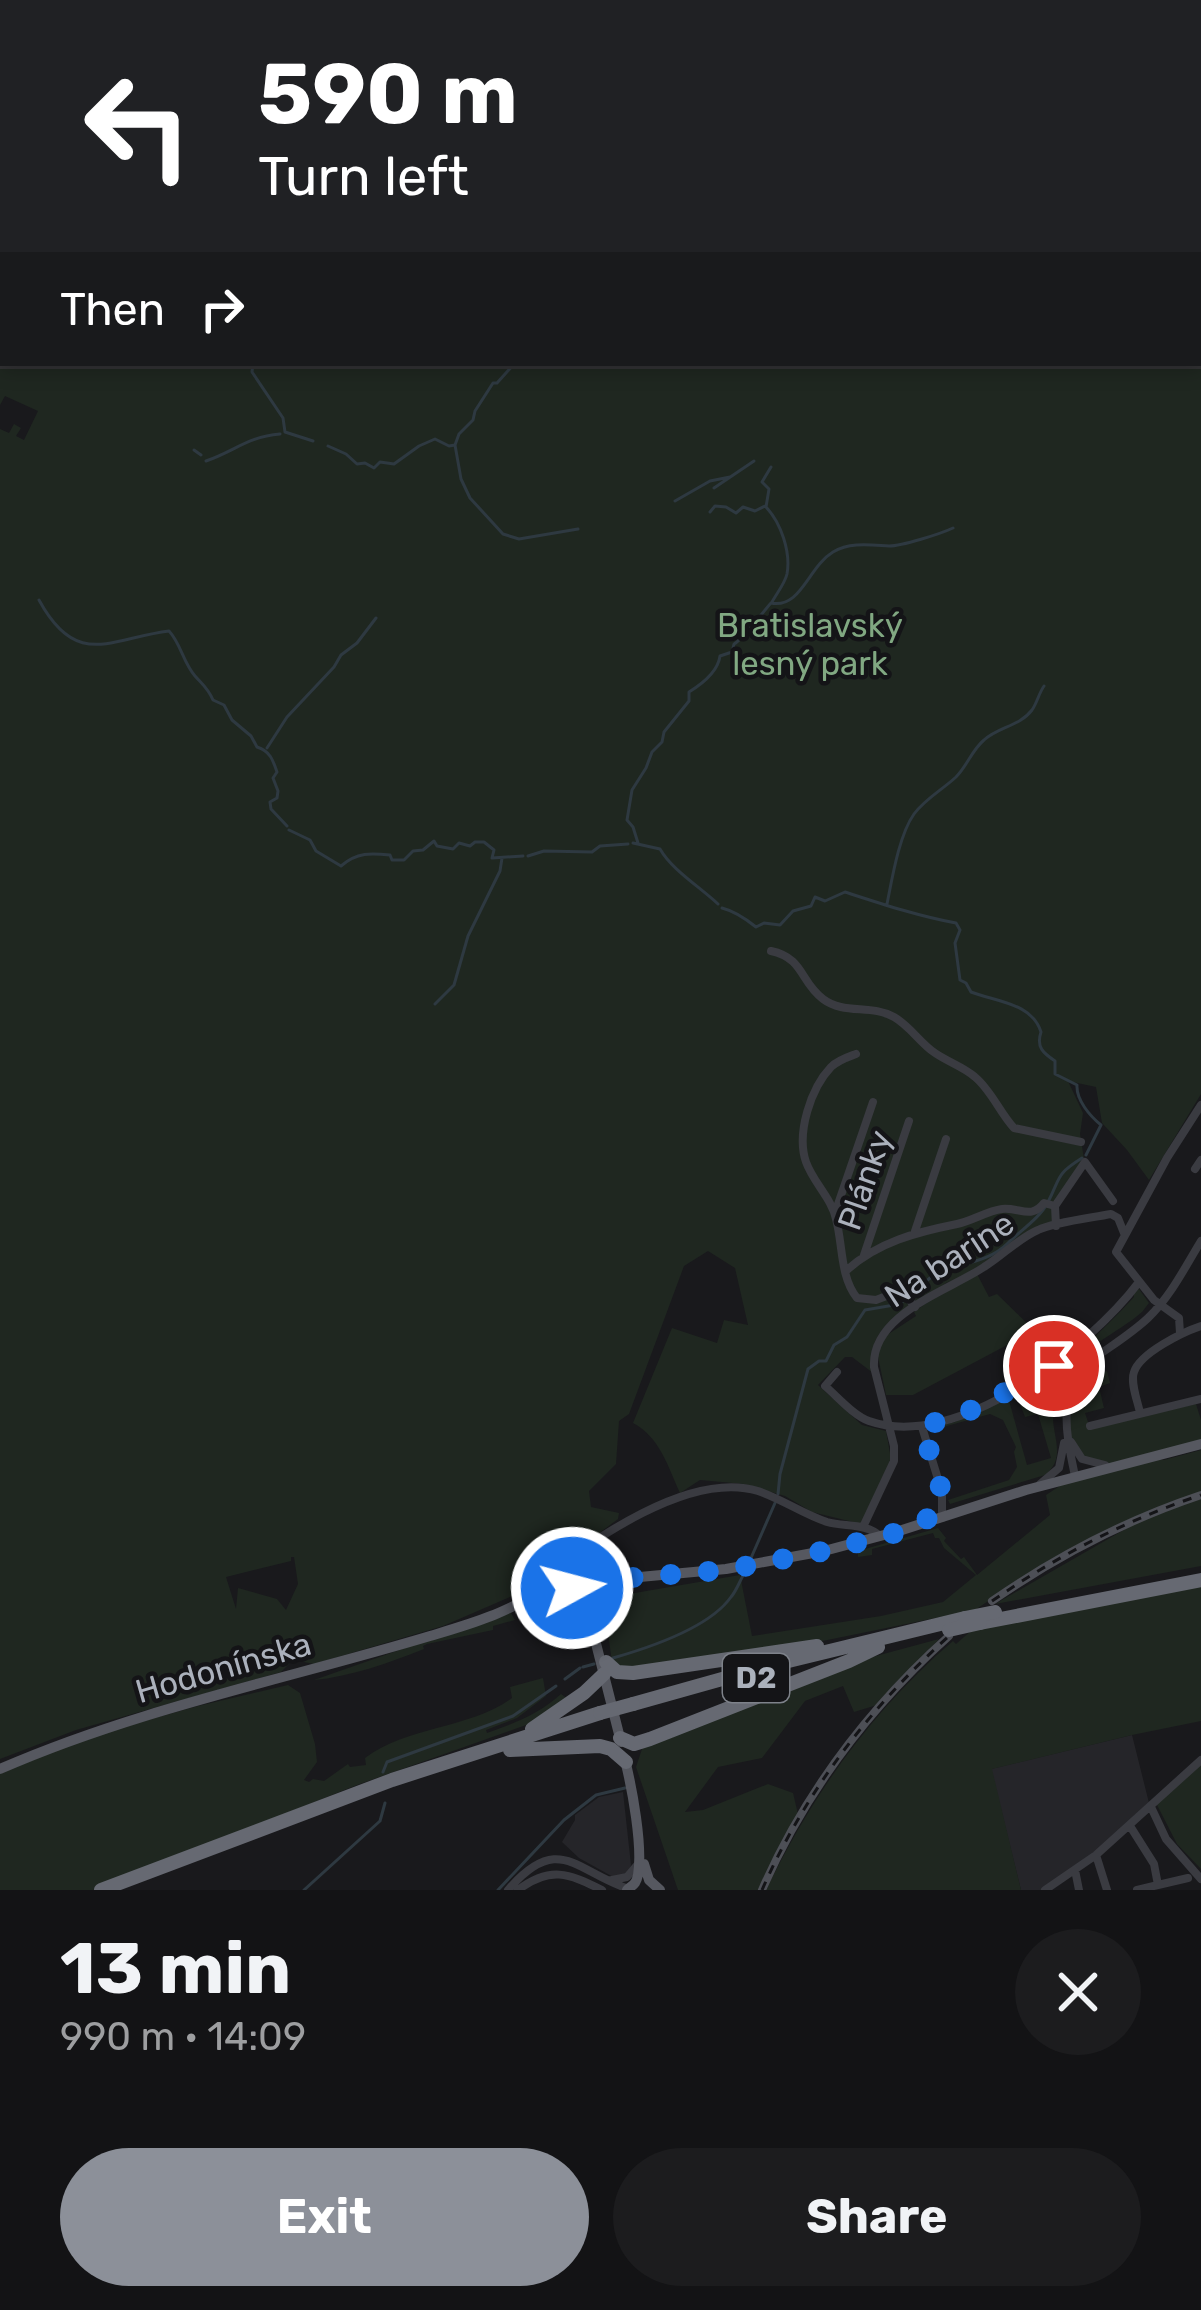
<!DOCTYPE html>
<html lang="en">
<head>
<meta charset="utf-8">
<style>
	:root { --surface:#131315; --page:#1c1c1e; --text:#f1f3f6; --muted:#9d9ea0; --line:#323234; --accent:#8c9099 }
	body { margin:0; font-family:Rubik,sans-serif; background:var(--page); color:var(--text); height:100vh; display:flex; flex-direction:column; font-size:45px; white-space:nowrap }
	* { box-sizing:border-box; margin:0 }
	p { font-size:39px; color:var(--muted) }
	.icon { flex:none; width:66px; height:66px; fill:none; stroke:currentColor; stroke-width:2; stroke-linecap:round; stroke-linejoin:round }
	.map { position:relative; height:1890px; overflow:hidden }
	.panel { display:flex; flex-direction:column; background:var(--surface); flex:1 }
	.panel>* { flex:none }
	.hud { position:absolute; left:0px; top:0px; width:1203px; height:366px; box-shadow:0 6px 18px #0003,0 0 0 3px var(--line); background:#202124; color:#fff; overflow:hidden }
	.pin { position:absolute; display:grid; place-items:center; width:102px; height:102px; color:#fff; margin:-51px; border:6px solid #fff; border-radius:50%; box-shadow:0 3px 12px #0007 }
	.me { position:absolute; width:132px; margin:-66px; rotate:83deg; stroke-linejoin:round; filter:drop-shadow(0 0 9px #0008) }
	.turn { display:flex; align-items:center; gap:42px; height:252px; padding:0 60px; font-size:54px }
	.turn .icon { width:156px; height:156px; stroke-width:2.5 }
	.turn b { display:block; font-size:84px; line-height:102px }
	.then { display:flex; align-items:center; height:114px; padding:0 60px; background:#0003; gap:24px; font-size:45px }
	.round { display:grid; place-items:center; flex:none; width:126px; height:126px; border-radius:63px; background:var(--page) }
	.summary { display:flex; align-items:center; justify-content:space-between; height:204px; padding:0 60px }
	h1 { font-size:72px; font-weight:700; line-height:90px }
	.button { display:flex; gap:24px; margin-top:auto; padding:24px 60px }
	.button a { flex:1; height:138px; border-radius:72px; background:var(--accent); color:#fff; font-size:48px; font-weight:700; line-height:138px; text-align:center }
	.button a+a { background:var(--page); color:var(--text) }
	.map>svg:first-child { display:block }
</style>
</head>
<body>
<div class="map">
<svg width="1201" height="1890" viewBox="0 0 1201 1890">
	<rect width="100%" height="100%" fill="#19191c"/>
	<path fill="#252529" d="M1132,1735L1150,1807L1129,1826L1044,1890H1021L991,1769Z
		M623,1792L631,1865L629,1872L615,1878L579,1858L562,1842L575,1820V1815L599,1797Z"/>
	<path fill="#1f2720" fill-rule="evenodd" d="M0,0H1201V1094L1149,1180L1127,1150L1102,1123L1096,1087L1068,1081L1083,1113L1080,1134L1084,1159L1055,1205L1056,1226L1039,1229L980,1270L946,1283L883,1329C872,1342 870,1355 873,1373L852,1357H845L818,1385L862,1425L886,1431L891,1459L861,1524L812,1512L785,1496L744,1484L700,1480L680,1493C668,1467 660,1437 633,1423L672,1328L717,1343L724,1320L748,1325L735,1268L708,1251L684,1266L629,1414L619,1421L616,1464L589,1491L591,1507L619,1513L618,1519L519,1593L443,1626L314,1664L304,1662L293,1653L289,1664L281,1672L76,1730L0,1759V429L9,433L14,424L21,428L16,436L24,440L38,411L5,396L0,405ZM3,3H1200V363H3ZM291,1557H294L298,1584L286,1610L277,1599L238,1588L236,1609L226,1577L291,1561Z
		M977,1274L989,1297L997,1294L1034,1330L1043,1325L1049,1334L1034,1343L1028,1334L913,1395H886L877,1352L887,1335L916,1316L914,1312L940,1293Z
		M1139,1289L1149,1303L1142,1312C1117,1334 1080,1347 1064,1378C1059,1388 1054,1402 1053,1414C1052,1437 1067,1457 1045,1475L950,1504L948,1500L1009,1480L1017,1467L1014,1452L1016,1447L1003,1420L990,1414L929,1431L928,1428L955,1422L1008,1397L1027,1465L1051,1458L1038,1414L1025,1417L1020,1404L1023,1397L1021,1393C1063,1368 1100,1334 1134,1297V1291Z
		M1089,1363L1092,1375L1107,1371L1110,1383L1099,1387L1104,1408L1085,1413L1090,1428L1196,1404L1201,1420V1444L1152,1458L1164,1460L1201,1450V1494L1133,1519L1039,1572L1022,1578L975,1610L788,1648L633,1671L612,1663L606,1616L623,1595L740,1575L752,1636L881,1616L943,1602L976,1575L944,1548L939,1538H935L933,1533L872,1549V1555L858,1557V1551L938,1528L946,1538L944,1541L961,1559L964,1557L977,1575L1050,1515L1046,1495L1075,1476L1110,1467L1080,1457L1066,1430L1067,1400Z
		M1201,1498V1566L995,1604L1136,1523Z
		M1201,1584V1721L1132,1735L992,1769L1021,1890H766C813,1794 871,1711 953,1641L956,1644L972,1630Z
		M505,1613H511L515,1620L493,1626V1630L427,1644L423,1646L424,1649C389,1663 349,1677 314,1680Z
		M939,1639L877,1705L854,1712L843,1686L805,1701L762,1758L718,1767L685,1812L703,1810L768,1784L793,1793L798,1814L760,1890H678L636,1767L643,1746L861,1660Z
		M543,1678L546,1696L517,1718L486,1730L487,1733C515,1723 539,1714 561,1694L568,1699L526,1725L357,1785L95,1890H0V1773L94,1735L198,1706L288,1685L300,1693L315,1744L317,1762L304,1780L309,1782L313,1779L324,1781L348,1764L350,1767L366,1765L365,1758C407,1726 469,1729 512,1698L510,1687Z
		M1201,1763V1869L1177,1844L1156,1803Z"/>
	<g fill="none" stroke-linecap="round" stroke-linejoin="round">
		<path stroke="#2e3941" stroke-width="3" d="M108,0L109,3
			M196,0H203
			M613,0L632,3
			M785,0L798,3
			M188,3L192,0
			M748,3L757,0
			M833,3L835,0
			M854,3L856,0
			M1013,3L1014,0
			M1200,41L1201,39
			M0,131L3,130
			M1200,218L1201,216
			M253,363L252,372L283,418L285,432L313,441
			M455,445L461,479L470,498L503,534L519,539L578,529
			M328,446L346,454L357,464L365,463L374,468L380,462L394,464L419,446L435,439L449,446L455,445L459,434L473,420L475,411L493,383H497L515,363
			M194,450L201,455
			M206,461C235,451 247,437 280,434
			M771,467L762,482L769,489L766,507C781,523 791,552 787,574C785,583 777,593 772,602
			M714,488L754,461
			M675,501L710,481L730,477
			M710,512L715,506L726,507L736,513L743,507L755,511L765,506
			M39,600C77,670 111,638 169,631C181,644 183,662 195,676C203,685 208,688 213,700L224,705L232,720L251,736L257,747C270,751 273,760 277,772L273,778L278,791L277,798L270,802L271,809L287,826
			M267,748L287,717L334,667L341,655L357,643L376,618
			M289,830L310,840L316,851L341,866C357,852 371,853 390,855L392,860H404L413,851L423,850L434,841L437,846L453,849L459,843L470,846L475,842H484L494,850L492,858L523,856
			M633,843L660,849C672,870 700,887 718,904
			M638,843L633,827L627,820L632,790L646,768L652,752L662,742L664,732L689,701V692C702,684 718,671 720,656L732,652L734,644C743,639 762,613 771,603C801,609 808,567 833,552C850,542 870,545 889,546C902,546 940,534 953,528
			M528,856L544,851L592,852L600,846L628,844
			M887,904C892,879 899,835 914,814C925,799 942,790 956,777C967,766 972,750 984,740C998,727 1020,726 1032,710C1037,703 1039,693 1044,686
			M722,908C734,911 746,919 756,927L764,923L780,925L793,911L811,906L815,897L825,901L845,892C882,904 918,916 956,923L960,930L955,943L960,980L966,983L971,992C997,1002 1032,1003 1041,1032C1036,1047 1043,1053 1055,1061V1074L1077,1085C1076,1100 1090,1116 1101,1125L1086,1155
			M435,1004L454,985L468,936L500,871L502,858
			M911,1296C921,1289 928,1276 939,1272C963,1263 989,1262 1008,1243C1020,1231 1040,1218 1048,1202C1061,1177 1055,1175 1082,1158
			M778,1494L780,1474L808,1369L819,1361H826L834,1345L847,1337L865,1310L900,1304L905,1299
			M751,1558L775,1503
			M613,1658C648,1648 709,1628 731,1597C737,1590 740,1580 745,1572
			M583,1667L594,1664
			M565,1679L580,1668
			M383,1772L387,1762L513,1716L556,1686
			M304,1890L380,1821L385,1803
			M498,1890L564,1820L596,1795L625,1788"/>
		<path stroke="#3a3b41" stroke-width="8" d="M771,951C804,958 800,982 823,999C844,1015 871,1004 894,1017C910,1026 920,1043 935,1053C948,1062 964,1067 975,1077C991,1090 1000,1113 1014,1128L1081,1142
			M856,1054C848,1057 838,1060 831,1067C811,1088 796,1133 806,1162C813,1182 832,1199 836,1219C843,1245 840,1277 857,1298L876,1300L902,1290L915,1307
			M1195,1169L1201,1160
			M836,1210L873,1102
			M1056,1226L1055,1206L1085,1162L1113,1201
			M915,1231L946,1139
			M864,1255L909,1121
			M847,1270C878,1242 917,1232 957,1224C972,1221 987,1211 1002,1209C1020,1207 1031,1220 1044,1203L1055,1206
			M1180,1333L1179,1318L1154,1300L1116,1252L1167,1158L1201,1105
			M837,1372L825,1386C838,1397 853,1415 869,1421C957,1452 1089,1348 1139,1282
			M1140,1413C1138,1402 1130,1383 1134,1372C1140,1353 1183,1332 1201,1326
			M1090,1426L1201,1399
			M922,1427L942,1492V1518
			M1071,1442L1082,1459L1105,1465
			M1075,1476C1066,1433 1055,1388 1096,1357C1114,1344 1132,1333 1148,1318C1171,1296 1185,1267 1201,1241
			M1040,1484L1059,1468L1064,1443
			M863,1527L894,1461V1446L874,1367C871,1314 948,1291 984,1267C1002,1256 1019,1238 1038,1230C1055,1222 1091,1218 1111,1214L1118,1218L1124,1233
			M539,1580C592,1541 689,1470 758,1491C782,1499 803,1514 827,1522C845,1527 866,1523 880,1536
			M1151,1807L1166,1839L1201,1879
			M1130,1826L1154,1864L1158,1885L1137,1890
			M1096,1855L1107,1890
			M1075,1870L1079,1890
			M612,1880L627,1877L638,1864
			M1158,1885L1188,1878
			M508,1890C559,1831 576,1872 629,1889
			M518,1890C550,1866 568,1873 602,1890
			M1045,1890L1096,1855L1201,1760"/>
		<path stroke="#565860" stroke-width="10" d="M554,1587C569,1581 575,1564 589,1562C602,1560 597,1565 608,1571C615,1574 622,1573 630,1573
			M582,1601L588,1612L621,1742
			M625,1760C632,1788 643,1846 638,1875C636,1884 634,1884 627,1890
			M0,1769C137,1709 287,1679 430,1636C450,1630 471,1624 491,1616C512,1608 537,1592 560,1591C574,1590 579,1604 593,1603C609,1602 611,1583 629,1578L726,1569L824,1551L899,1531L1026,1490L1201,1444
			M644,1864L649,1880L660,1890"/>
		<path stroke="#666972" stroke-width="14" d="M980,1623L1201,1580
			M606,1662L617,1672L633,1673L817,1646
			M633,1704L772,1665L965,1618
			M532,1729L584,1693L604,1674
			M620,1738L634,1744L650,1739L849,1661L878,1647
			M510,1750L600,1746L611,1749L626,1762
			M101,1890L392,1780L600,1713"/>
		<g stroke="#4d4f56" stroke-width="8">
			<path id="rail" d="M992,1601C1057,1556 1126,1520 1201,1495
				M762,1890C805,1792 870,1707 949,1636"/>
		</g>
		<use href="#rail" stroke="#141417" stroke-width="3" stroke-dasharray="9" stroke-linecap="butt"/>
		<path stroke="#666972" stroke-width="14" d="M965,1618L995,1612
			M949,1630L980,1623
			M600,1713L633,1704"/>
	</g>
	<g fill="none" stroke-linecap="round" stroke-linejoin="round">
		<path stroke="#1a73e8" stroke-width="21" stroke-dasharray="0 37.8" d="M572,1588L582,1601C606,1608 608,1584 628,1578L726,1570L824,1551L899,1532L923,1524L941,1501L942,1492L922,1427L974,1409L1054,1366"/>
	</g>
	<g text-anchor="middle" stroke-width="9" stroke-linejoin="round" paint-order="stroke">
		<rect fill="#141417" stroke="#7e828a" stroke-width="3" x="723" y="1654" width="66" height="48" rx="9"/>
		<g font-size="30" font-weight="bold" fill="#abb1bc">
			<text x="756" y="1688">D2</text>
		</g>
		<g font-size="33" fill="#81a882" stroke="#141417">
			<text x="810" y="637">Bratislavský<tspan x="810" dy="38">lesný park</tspan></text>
		</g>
		<g font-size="33" fill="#abb1bc" stroke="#141417">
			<text transform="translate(864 1180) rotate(-71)" y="12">Plánky</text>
			<text transform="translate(949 1259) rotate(-33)" y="12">Na barine</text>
			<text transform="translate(223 1667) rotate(-16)" y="12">Hodonínska</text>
		</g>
	</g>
</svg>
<div class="pin" style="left:1054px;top:1366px;background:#d93025"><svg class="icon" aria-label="arrive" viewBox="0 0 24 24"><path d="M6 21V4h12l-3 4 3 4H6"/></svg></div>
<svg class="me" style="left:572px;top:1588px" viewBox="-20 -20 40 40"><circle r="17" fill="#1a73e8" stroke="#fff" stroke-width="3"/><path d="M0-11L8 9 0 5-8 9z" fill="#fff"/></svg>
<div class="hud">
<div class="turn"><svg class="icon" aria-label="left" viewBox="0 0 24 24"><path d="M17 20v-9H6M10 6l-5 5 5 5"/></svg><div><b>590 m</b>Turn left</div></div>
<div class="then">Then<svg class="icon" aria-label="right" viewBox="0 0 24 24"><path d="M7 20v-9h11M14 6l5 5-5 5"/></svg></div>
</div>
</div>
<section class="panel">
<div class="summary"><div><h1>13 min</h1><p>990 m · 14:09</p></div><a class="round"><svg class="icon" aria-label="close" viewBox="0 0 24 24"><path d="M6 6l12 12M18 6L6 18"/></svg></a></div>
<div class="button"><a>Exit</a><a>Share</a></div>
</section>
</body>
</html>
